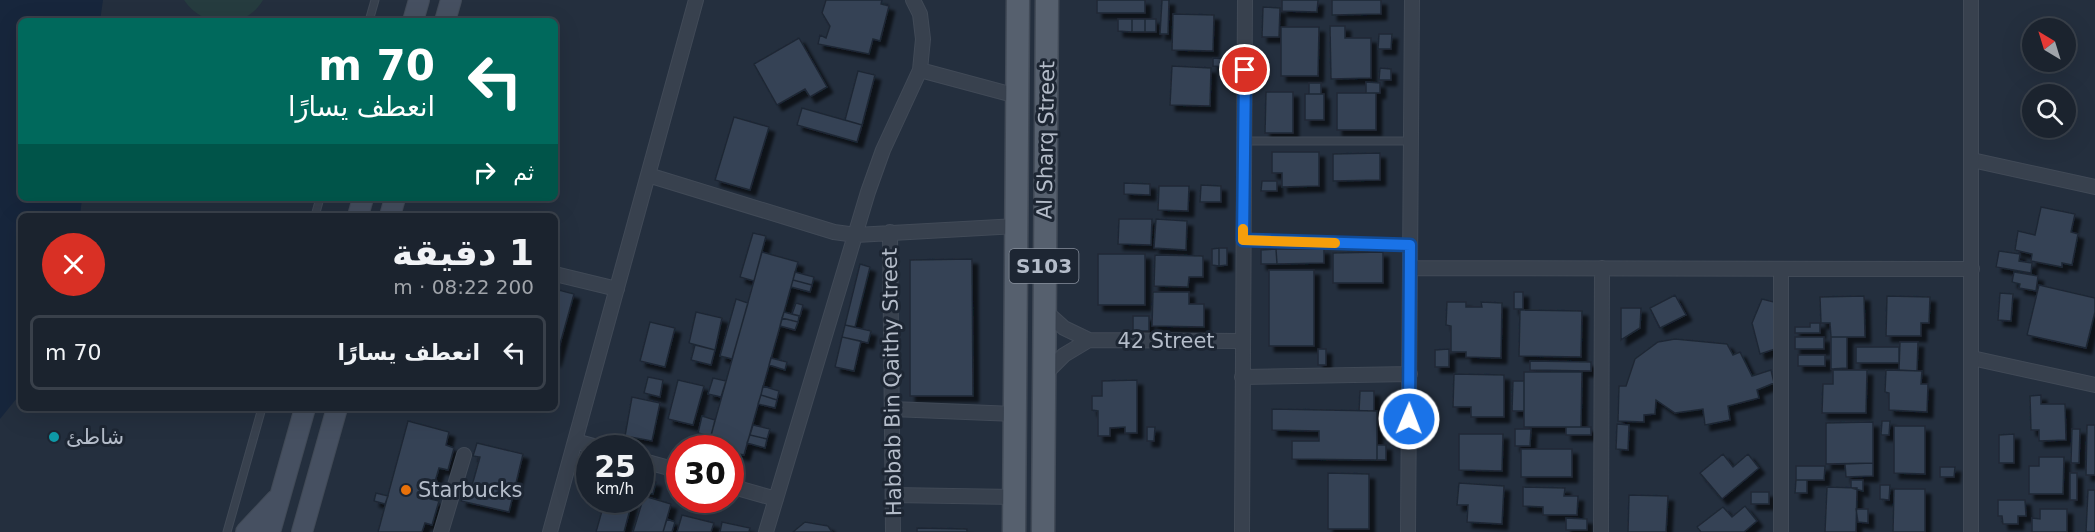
<!DOCTYPE html>
<html lang="ar">
<head>
<meta charset="utf-8">
<style>
	:root { --surface:#1b232e; --page:#242b36; --text:#f1f3f6; --muted:#a0a4aa; --line:#39404a }
	body { margin:0; font-family:"DejaVu Sans",Vazirmatn,sans-serif; background:var(--page); color:var(--text); direction:rtl; height:100vh; display:flex; flex-direction:column; font-size:22px; white-space:nowrap }
	* { box-sizing:border-box; margin:0 }
	p { font-size:20px; color:var(--muted) }
	.icon { flex:none; width:33px; height:33px; fill:none; stroke:currentColor; stroke-width:2; stroke-linecap:round; stroke-linejoin:round }
	.map { position:relative; flex:1; overflow:hidden; direction:ltr }
	.details { position:absolute; left:18px; top:213px; width:540px; height:198px; display:flex; flex-direction:column; background:var(--surface); border-radius:9px; box-shadow:0 6px 24px #0002,0 0 0 2px var(--line); direction:rtl }
	.details>* { flex:none }
	.hud { position:absolute; left:18px; top:18px; width:540px; height:183px; border-radius:9px; box-shadow:0 6px 24px #0002,0 0 0 2px var(--line); direction:rtl; background:#00695c; color:#fff; overflow:hidden }
	.needle { width:39px; rotate:322deg }
	.controls { position:absolute; left:2022px; top:18px; display:grid; gap:12px }
	.controls a { display:grid; place-items:center; width:54px; height:54px; border-radius:50%; background:var(--surface); box-shadow:0 6px 24px #0002,0 0 0 2px var(--line); font-size:30px }
	.speed { position:absolute; left:576px; top:435px; display:flex; gap:12px; font-size:30px; font-weight:700; text-align:center }
	.speed>* { display:grid; place-content:center; width:78px; height:78px; border-radius:50%; background:var(--surface); box-shadow:0 6px 24px #0002,0 0 0 2px var(--line); line-height:1 }
	.speed small { font-size:15px; font-weight:400 }
	.speed .limit { border:9px solid #d22; background:#fff; color:#111 }
	.pin { position:absolute; display:grid; place-items:center; width:51px; height:51px; color:#fff; margin:-26px; border:3px solid #fff; border-radius:50%; box-shadow:0 2px 6px #0007 }
	.me { position:absolute; width:66px; margin:-33px; rotate:1deg; stroke-linejoin:round; filter:drop-shadow(0 0 4px #0008) }
	.turn { display:flex; align-items:center; gap:21px; height:126px; padding:0 24px; font-size:27px }
	.turn .icon { width:78px; height:78px; stroke-width:2.5 }
	.turn b { display:block; font-size:42px; line-height:51px }
	.then { display:flex; align-items:center; height:57px; padding:0 24px; background:#0003; gap:12px; font-size:22px }
	.round { display:grid; place-items:center; flex:none; width:63px; height:63px; border-radius:32px; background:var(--page) }
	.headline { display:flex; align-items:center; justify-content:space-between; height:102px; padding:0 24px }
	h1 { font-size:36px; font-weight:800; line-height:45px }
	ul { padding:0; list-style:none }
	li { display:flex; align-items:center; gap:18px; height:75px; margin:0 12px 9px; padding:0 12px; border:3px solid var(--line); border-radius:9px }
	li div { flex:1 }
	li b { display:block; font-size:22px }
	li em { font-style:normal }
	.map>svg:first-child { display:block }
</style>
</head>
<body>
<div class="map">
<svg width="2095" height="532" viewBox="0 0 2095 532">
	<defs>
		<filter id="shadow"><feDropShadow dx="5.5" dy="5.5" stdDeviation="1.5" flood-color="#0009"/></filter>
	</defs>
	<rect width="100%" height="100%" fill="#242f3e"/>
	<path fill="#263c3f" d="M184,0H263C245,31 202,28 184,0Z"/>
	<path fill="#17263c" d="M0,0H103L100,21H21V198H82L80,216H21V393L0,419Z"/>
	<path fill="#364354" stroke="#1f2835" stroke-width="1.5" filter="url(#shadow)" d="M826,0H882L881,4L889,6L880,41L873,39L869,54L818,44L820,35L826,38L830,26L822,13Z
		M1097,0H1145V13H1097Z
		M1162,0H1169L1168,34H1160Z
		M1282,0H1318L1317,12L1282,11Z
		M1332,0H1381V14L1332,15Z
		M1263,7L1280,8L1279,37H1262Z
		M1173,14L1214,15L1213,51L1172,50Z
		M1118,19H1132V32L1118,31Z
		M1132,19H1145V32H1132Z
		M1145,19H1156V32H1145Z
		M1330,26H1345V38H1371V78L1331,79Z
		M1281,27H1319L1318,76H1281Z
		M1379,34H1392L1391,49H1378Z
		M799,38L827,87L810,97L805,89L777,105L754,64Z
		M1213,58L1228,59L1227,67L1213,66Z
		M1172,66L1211,68L1210,106L1170,105Z
		M1380,68L1391,69V80H1379Z
		M858,71L875,75L862,125L845,120Z
		M1366,82L1380,83V93H1366Z
		M1309,83H1321V94H1309Z
		M1266,92H1293V133H1265Z
		M1337,93H1376V130H1337Z
		M1305,94H1324V120H1305Z
		M802,108L862,125L857,142L797,125Z
		M734,117L769,127L750,190L715,180Z
		M1272,152H1319V186L1282,187V173H1272Z
		M1380,153V180L1333,181V154Z
		M1262,181H1277V191H1261Z
		M1124,183L1150,184V195L1124,194Z
		M1201,185L1221,186V202H1200Z
		M1159,186H1189L1188,211L1158,210Z
		M2041,207L2075,214L2071,232L2078,234L2072,265L2062,263V267L2031,261L2032,254L2015,250L2018,231L2035,235Z
		M1119,219H1152L1151,245L1118,244Z
		M1156,219L1187,221L1186,250L1154,248Z
		M753,233L766,236L754,281L740,277Z
		M1219,248H1227V265L1219,266Z
		M1219,248V266L1212,265V249Z
		M1276,249H1324V263L1277,264Z
		M1276,249L1277,264H1261V250Z
		M1999,251L2020,254L2019,261L2032,263L2031,273L1996,267Z
		M762,252L798,262L744,455L730,452V448L708,446Z
		M1383,252V283H1333V253Z
		M1098,254H1145V305H1098Z
		M1155,255L1203,256V277H1189L1188,287L1154,286Z
		M972,259L973,396H910V260Z
		M860,264L870,267L855,327L845,325Z
		M1269,270H1314V346H1269Z
		M795,272L814,277L812,285L793,280Z
		M2014,272L2038,276L2036,291L2019,288L2020,284L2012,282Z
		M793,280L812,285L810,292L791,287Z
		M2039,285L2095,298V312L2086,348L2027,335Z
		M555,289L574,294L555,362Z
		M1153,292H1189V304H1204V327L1152,326Z
		M1514,292H1523V309H1514Z
		M2000,293L2013,294L2011,321L1998,320Z
		M1675,295L1686,315L1660,328L1650,308Z
		M1864,296L1865,337H1831L1830,323H1821L1820,297Z
		M1887,296L1930,297L1929,323H1921V336H1886Z
		M736,299L748,303L732,359L720,356Z
		M1762,299L1774,302L1775,349L1760,354L1752,323Z
		M1447,302H1466V307H1482L1481,302L1502,303L1501,358L1466,357V352H1451V326L1446,325Z
		M796,303L803,305L800,316L792,314Z
		M1621,308H1641L1640,328L1621,340Z
		M1520,310L1582,311L1581,357L1519,356Z
		M696,312L722,318L715,350L689,343Z
		M784,312L799,316L798,322L782,318Z
		M1133,316H1149V331H1133Z
		M782,318L798,322L795,330L780,326Z
		M650,322L675,328L665,367L640,361Z
		M1810,323H1820V333H1795V327H1810Z
		M845,325L871,331L868,343L842,337Z
		M842,337L861,341L854,371L835,367Z
		M1795,337H1824V349H1795Z
		M1831,337H1847V368L1831,369Z
		M1675,339L1727,344L1733,355L1740,352L1752,376L1771,370L1774,383L1757,390L1759,398L1728,406L1730,420L1705,425L1703,409L1675,413L1656,400L1655,414L1644,415V422L1618,421L1619,386H1626L1635,359L1658,342Z
		M1900,342H1918L1917,371L1899,370Z
		M695,345L715,350L711,365L691,360Z
		M1856,347H1899V363H1856Z
		M1318,349H1326V365H1318Z
		M1449,349V367H1435V350Z
		M1798,355H1825V366H1798Z
		M771,358L787,362L785,370L769,365Z
		M1530,361L1591,362V371L1530,370Z
		M1833,370H1867L1866,413H1822L1823,384H1833Z
		M1886,370L1922,371L1921,384H1928L1927,412L1889,410V393L1885,392Z
		M1524,372H1582L1581,427H1524Z
		M1454,374L1504,375V417H1471V407H1453Z
		M648,377L663,380L660,397L644,393Z
		M713,378L726,381L721,397L708,394Z
		M678,380L704,386L693,425L668,419Z
		M1137,380V433H1125V427L1110,428V436H1098V411L1092,410V396H1102V381Z
		M1513,381H1524V411H1512Z
		M763,386L779,391L777,400L761,395Z
		M1360,391H1374V411H1359Z
		M761,395L777,400L775,408L758,404Z
		M2041,395V404H2065L2066,440L2039,441V430H2031L2030,396Z
		M632,397L660,403L652,441L625,436Z
		M1272,409L1377,411V460L1292,459V441H1319V431L1272,430Z
		M702,416L715,420L711,436L698,433Z
		M408,421L449,432L446,445L454,448L448,470L439,468L430,499L439,501L432,525L425,523L422,532H378Z
		M1882,421H1890L1889,435H1881Z
		M1873,422V463L1826,464V423Z
		M1617,424L1629,425L1628,450L1616,449Z
		M753,425L770,429L767,439L750,435Z
		M2087,425H2095V475H2086Z
		M1894,426H1925V474L1894,473Z
		M1147,427H1155L1154,441H1147Z
		M1566,427H1591V435H1566Z
		M1515,429H1531L1530,446H1515Z
		M2072,429H2080L2079,463H2071Z
		M1459,434H1503L1502,471L1459,470Z
		M2014,434V463H1999V435Z
		M750,435L767,439L765,448L747,443Z
		M477,443L523,454L509,512L461,501L464,487L471,489L480,457L473,456Z
		M1377,445H1386V460H1377Z
		M1521,449H1572V477H1521Z
		M1723,454L1733,467L1748,454L1759,468L1722,499L1700,473Z
		M2039,457H2064L2063,494H2029V466H2039Z
		M1873,463V476L1846,477L1845,464Z
		M1796,466H1825L1824,480H1796Z
		M1940,467H1955L1954,477H1940Z
		M1328,473L1369,474V529H1328Z
		M2070,473H2077V500H2070Z
		M644,479L656,482L653,494L642,491Z
		M1796,480H1807V493H1795Z
		M1851,480H1863V491L1851,488Z
		M1459,483L1504,486L1502,524L1467,522L1468,505H1457Z
		M1880,485H1890L1889,500L1880,499Z
		M1523,487L1565,488L1564,496H1578L1577,515H1543V507L1523,506Z
		M1827,487L1857,488L1856,532H1825Z
		M1894,489H1925V532H1893Z
		M2088,490H2095V532H2086Z
		M1751,492H1769V504H1751Z
		M376,493L388,496L385,504L374,501Z
		M1629,495L1668,496L1666,532H1628Z
		M644,496L671,504L663,532H633Z
		M605,500L632,502L624,532H596Z
		M1998,500H2025L2026,516H2018V524H2003L2002,516H1998Z
		M1745,506L1757,521L1744,532H1701L1697,527L1723,507L1732,517Z
		M1856,509H1868V523L1858,522Z
		M2040,509H2067V532H2032V518L2040,519Z
		M682,515L714,523L711,532H677Z
		M1566,518L1587,519V530H1566Z
		M667,519L675,522L672,532H663Z
		M722,522L750,528L749,532H720Z
		M805,522L828,526L832,532H793Z
		M917,528L967,529V532H917Z"/>
	<g fill="none" stroke-linecap="round" stroke-linejoin="round">
		<g stroke="#414a57" stroke-width="9">
			<path id="service" d="M369,21L375,0
				M1244,141H1411
				M315,216L320,198
				M1243,240L1410,245
				M227,532L262,408"/>
		</g>
		<g stroke="#414a57" stroke-width="16">
			<path id="minor" d="M1971,0V532
				M920,70L1017,96
				M1972,160L2095,187
				M648,175L834,232L856,235L1017,226
				M890,232L893,532
				M1410,268L1972,269
				M1781,269V532
				M555,274L617,289
				M1044,310L1064,328L1089,340L1242,341
				M1972,358L2095,385
				M1044,375L1064,355L1089,340
				M1242,377L1410,374
				M892,409L1015,414
				M575,441L601,448
				M640,460L680,471
				M730,486L776,499
				M893,495L1014,497
				M441,532L464,455
				M550,532L696,0
				M766,532L868,192L883,150L920,70L923,39L920,14L913,0
				M1242,532L1245,0
				M1408,532L1412,0
				M1601,532L1602,268"/>
		</g>
		<g stroke="#414a57" stroke-width="22">
			<path id="secondary" d="M413,21L419,0
				M445,21L451,0
				M358,216L363,198
				M390,216L395,198
				M246,532L276,500
				M270,532L305,408
				M302,532L337,408"/>
		</g>
		<g stroke="#414a57" stroke-width="25">
			<path id="primary" d="M1014,532L1018,0
				M1043,532L1047,0"/>
		</g>
		<use href="#service" stroke="#38414e" stroke-width="7"/>
		<use href="#minor" stroke="#38414e" stroke-width="14"/>
		<use href="#secondary" stroke="#465061" stroke-width="20"/>
		<use href="#primary" stroke="#56606e" stroke-width="22"/>
	</g>
	<g fill="none" stroke-linecap="round" stroke-linejoin="round">
		<g stroke="#114b97" stroke-width="15">
			<path id="route" d="M1245,70L1243,240L1410,245L1409,419"/>
		</g>
		<use href="#route" stroke="#1a73e8" stroke-width="10"/>
		<path stroke="#f59e0b" stroke-width="10" d="M1243,229V240L1335,243"/>
	</g>
	<circle fill="#0f9aa8" stroke="#1d2633" stroke-width="2" cx="54" cy="437" r="6"/>
	<circle fill="#e8710a" stroke="#1d2633" stroke-width="2" cx="406" cy="490" r="6"/>
	<g text-anchor="middle" stroke-width="6" stroke-linejoin="round" paint-order="stroke">
		<rect fill="#1d2633" stroke="#878f9c" stroke-width="1.5" x="1009.5" y="249" width="69" height="34" rx="4.5"/>
		<g font-size="20" font-weight="bold" fill="#b4bcc9">
			<text x="1044" y="273">S103</text>
		</g>
		<g font-size="21" fill="#b4bcc9" stroke="#1d2633">
			<text transform="translate(1046 140) rotate(-89)" y="7">Al Sharq Street</text>
			<text x="1166" y="348">42 Street</text>
			<text transform="translate(892 382) rotate(-91)" y="7">Habbab Bin Qaithy Street</text>
		</g>
		<g font-size="21" fill="#b4bcc9" stroke="#1d2633" text-anchor="start">
			<text x="66" y="444">شاطئ</text>
			<text x="418" y="497">Starbucks</text>
		</g>
	</g>
</svg>
<div class="controls">
<a><svg class="needle" viewBox="-14 -14 28 28"><path d="M0-13l5 13h-10z" fill="#e53935"/><path d="M0 13l5-13h-10z" fill="#a0a4aa"/></svg></a>
<a><svg class="icon" aria-label="search" viewBox="0 0 24 24"><circle cx="10" cy="10" r="6"/><path d="M15 15l6 6"/></svg></a>
</div>
<div class="speed"><div>25<small>km/h</small></div><div class="limit">30</div></div>
<div class="pin" style="left:1245px;top:70px;background:#d93025"><svg class="icon" aria-label="arrive" viewBox="0 0 24 24"><path d="M6 21V4h12l-3 4 3 4H6"/></svg></div>
<svg class="me" style="left:1409px;top:419px" viewBox="-20 -20 40 40"><circle r="17" fill="#1a73e8" stroke="#fff" stroke-width="3"/><path d="M0-11L8 9 0 5-8 9z" fill="#fff"/></svg>
<div class="hud">
<div class="turn"><svg class="icon" aria-label="left" viewBox="0 0 24 24"><path d="M17 20v-9H6M10 6l-5 5 5 5"/></svg><div><b>70 m</b>انعطف يسارًا</div></div>
<div class="then">ثم<svg class="icon" aria-label="right" viewBox="0 0 24 24"><path d="M7 20v-9h11M14 6l5 5-5 5"/></svg></div>
</div>
<section class="details">
<div class="headline"><div><h1>1 دقيقة</h1><p>200 m · 08:22</p></div><a class="round" style="background:#d93025;color:#fff"><svg class="icon" aria-label="close" viewBox="0 0 24 24"><path d="M6 6l12 12M18 6L6 18"/></svg></a></div>
<ul>
<li><svg class="icon" aria-label="left" viewBox="0 0 24 24"><path d="M17 20v-9H6M10 6l-5 5 5 5"/></svg><div><b>انعطف يسارًا</b></div><em>70 m</em></li>
</ul>
</section>
</div>
</body>
</html>
